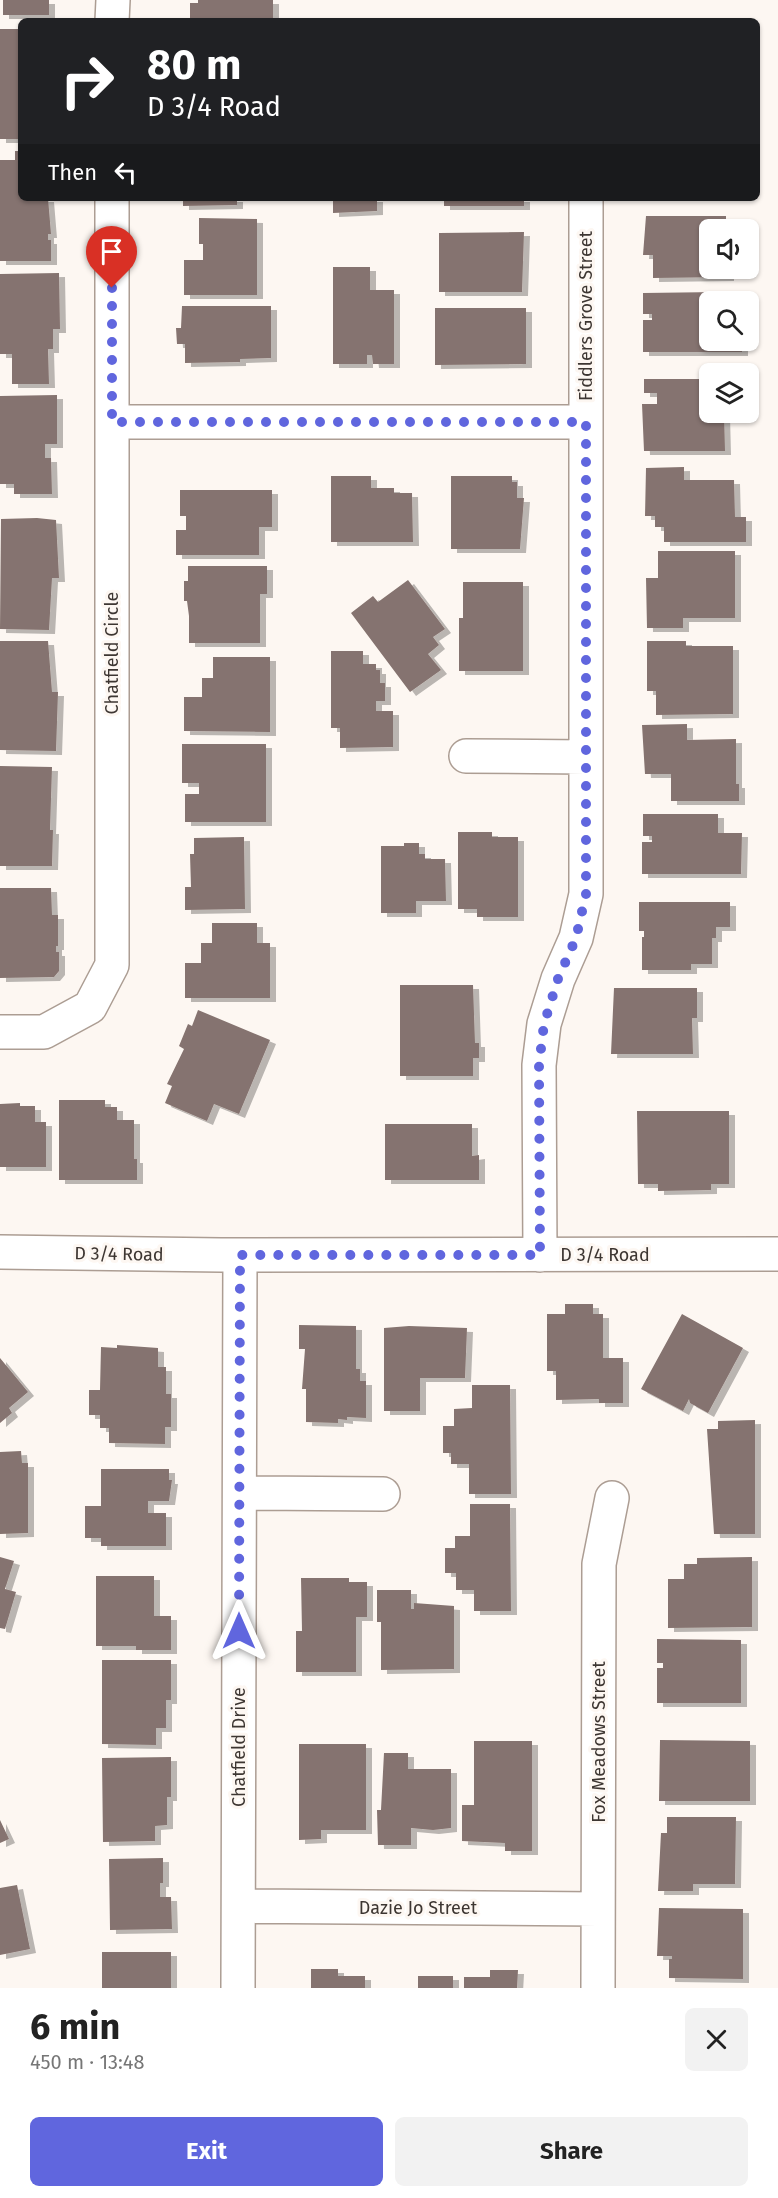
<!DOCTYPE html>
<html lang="en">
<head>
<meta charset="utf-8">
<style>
	:root { --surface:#fff; --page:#f2f2f2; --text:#222; --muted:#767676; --accent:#6066de }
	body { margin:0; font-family:"Fira Sans",sans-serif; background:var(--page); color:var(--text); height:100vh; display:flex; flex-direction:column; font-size:22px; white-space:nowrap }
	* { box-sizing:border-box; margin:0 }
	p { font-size:20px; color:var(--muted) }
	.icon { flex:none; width:33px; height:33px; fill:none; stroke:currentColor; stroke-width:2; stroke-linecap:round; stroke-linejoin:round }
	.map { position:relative; height:1988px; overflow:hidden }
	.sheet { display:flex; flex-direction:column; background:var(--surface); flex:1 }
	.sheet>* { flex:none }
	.top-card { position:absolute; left:18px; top:18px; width:742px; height:183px; border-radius:9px; box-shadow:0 2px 4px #0004; background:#202124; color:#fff; overflow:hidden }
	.controls { position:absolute; left:699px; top:219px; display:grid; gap:12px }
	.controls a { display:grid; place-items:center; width:60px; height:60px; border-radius:9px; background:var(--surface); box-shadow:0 2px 4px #0004; font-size:30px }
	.pin { position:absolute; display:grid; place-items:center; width:51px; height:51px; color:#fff; margin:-62px -26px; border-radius:50% 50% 50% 0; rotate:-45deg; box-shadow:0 0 6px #0007 }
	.pin .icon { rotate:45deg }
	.me { position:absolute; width:66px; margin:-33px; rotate:0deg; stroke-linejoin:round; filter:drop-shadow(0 0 4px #0008) }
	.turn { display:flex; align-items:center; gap:21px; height:126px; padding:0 30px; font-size:27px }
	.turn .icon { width:78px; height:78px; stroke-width:2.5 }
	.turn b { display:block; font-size:42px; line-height:51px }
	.then { display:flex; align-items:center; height:57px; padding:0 30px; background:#0003; gap:12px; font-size:22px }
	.round { display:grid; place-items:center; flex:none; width:63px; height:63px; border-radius:9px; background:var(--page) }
	.overview { display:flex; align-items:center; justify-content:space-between; height:102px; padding:0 30px }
	h1 { font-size:36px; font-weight:700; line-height:45px }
	.cta { display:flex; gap:12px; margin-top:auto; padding:12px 30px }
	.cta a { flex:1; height:69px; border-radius:9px; background:var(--accent); color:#fff; font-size:24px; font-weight:700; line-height:69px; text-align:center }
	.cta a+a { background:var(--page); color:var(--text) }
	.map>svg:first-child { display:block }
</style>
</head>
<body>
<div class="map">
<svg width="778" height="1988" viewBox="0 0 778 1988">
	<defs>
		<filter id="shadow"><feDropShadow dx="6" dy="4" stdDeviation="0" flood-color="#0004"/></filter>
	</defs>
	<rect width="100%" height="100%" fill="#fdf7f2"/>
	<path fill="#85736f" filter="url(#shadow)" d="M3,0H49V15H3Z
		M198,0H273V21H190V3H198Z
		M0,29H21V139H0Z
		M15,151H21V198H48L51,234H48V240H51V261H0V160H15Z
		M183,198H237V205L183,206Z
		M333,198H377V211L333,213Z
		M444,198H524V206H444Z
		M646,216H726V230H710V268H728V277L653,278V255H643Z
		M199,218L257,219V295H184V260H203V244H199Z
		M524,232L522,292H439V233Z
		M333,267H370V290H394V364H373L372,355H367V364H333Z
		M59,273L60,329H53V349H48L49,384H12V354H0V274Z
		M719,292V302H710V340H742V352H643V320H652V314H643V293Z
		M182,306H271V358L240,359V362L185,363V344H177L176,328H181Z
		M435,308H526V364L435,365Z
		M644,379H710V412H724L725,451H644L642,404H657V393H644Z
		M57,395V444H45V458H51L52,494H14V484H0V396Z
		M684,467V480H734L735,517H746V542H664V527H655V516H645L646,468Z
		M331,476H371V488H394V493H412L413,542H331Z
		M451,476H512V482H517V498H524L520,549H451Z
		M180,490H272V527H259V555H176V530H186V516H180Z
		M37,518L56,520L59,578H52L49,630L0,629L1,519Z
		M658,551H735V618H683V628H647L646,578H658Z
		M188,566H267V594H260V643H189V616L187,601H184V581H188Z
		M408,580L445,629L433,637L439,645L428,654L441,670L410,692L351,613L373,596L378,602Z
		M463,582H523V671H459V618H463Z
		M0,641H48L52,692H58L56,751L0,750Z
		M647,641H686V646H733V714L656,715V691H647Z
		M331,651H363V664H376V670H380V683H385V701H376V711H393V747L340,748V728H331Z
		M213,657H270V732L184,731V697H202V678H213Z
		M687,724V740L736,739V784H739V801H671V774H645L642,725Z
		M182,744H266V822H185V794H199V783H182Z
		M0,766L52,767L50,830H53L52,866H0Z
		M643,814H718V833H742L741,874H642V842H652V836H643Z
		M458,832H492V837H518V917H477V909H458Z
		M244,837L245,909L185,910V887H191L190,854H194V838Z
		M404,843H419V854H425V859H445L446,901H416V913H381V846H404Z
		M0,888H51L52,915H58V946H56V952H59V971L54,977L0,978Z
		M639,902H730V927H716V938H712V964H691V970H642V937H644V931H639Z
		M212,923H257V943H270V998H185V963H201V943H212Z
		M400,985H473L475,1043H479V1058H473V1076H400Z
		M614,988H697V1018H692L693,1054H611Z
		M198,1010L270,1040L239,1114L214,1104L207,1121L165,1103L172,1086L167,1084L184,1049L179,1046L188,1024L192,1026Z
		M59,1100H105V1107H117V1120H134V1159H137V1180H59Z
		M20,1103V1106H35V1122H46V1167H0V1104Z
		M637,1111H729V1184H711V1190L658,1191V1184H638Z
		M385,1124H472V1156L479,1155V1180H385Z
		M565,1304H593V1314H603V1358H623V1403H599V1399L556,1400V1371H547V1314H565Z
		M682,1314L743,1348L708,1413L690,1403L689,1399L683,1411L641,1389Z
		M299,1325L356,1326V1369H360V1381H366V1418L347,1417V1420L338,1419V1423L306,1422V1389H302L305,1349H299Z
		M409,1326L467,1328L465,1378H420V1411H384V1328Z
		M117,1345L158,1348V1367H166V1394H171V1427H165V1444L109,1443V1428H100V1415H89V1390H100L101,1347L117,1348Z
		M0,1358L28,1392L9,1408L12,1413L0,1423Z
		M472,1385H510L511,1494H469V1464H451V1453H443V1426H454V1409L472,1408Z
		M755,1420V1534H714L707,1429H718V1421Z
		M21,1451L22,1463H28V1533L0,1534V1452Z
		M101,1469H169V1480H172L169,1501H148V1513H166V1546H101V1538H85V1506H101Z
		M470,1504H510L511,1611H474V1590H456V1573H445V1548H455V1536H470Z
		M0,1557L14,1561L5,1589L16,1592L5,1629L0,1628Z
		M752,1557V1627L668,1628V1579H684V1564H697V1558Z
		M96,1576H154V1616H171V1650H136V1646H96Z
		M301,1578H349V1582H367V1617H356V1672H296V1631H302Z
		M377,1590H411V1609H414V1603L454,1606V1669L381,1670V1622H377Z
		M657,1639L741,1640V1703H657V1668H663V1663H657Z
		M102,1660H171V1700H166V1728H156V1745L102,1744Z
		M660,1740L750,1741V1801H659Z
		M474,1741H532V1851H505V1843L462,1841V1805H474Z
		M299,1744H366V1830H321V1839L299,1840Z
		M384,1753H408V1769H451V1828L433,1830L411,1828V1845H378L377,1810H381Z
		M171,1757V1797H167V1825L155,1826V1841L103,1842L102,1758Z
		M667,1817H736L735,1884H693V1891H658L661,1833H667Z
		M0,1820L9,1839L0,1843Z
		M163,1858V1883H160V1897H171L172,1929L110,1930L109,1859Z
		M17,1885L30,1949L0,1955V1888Z
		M659,1908L743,1909V1979L669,1978V1959H672V1956H657Z
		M102,1952H171V1988H102Z
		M311,1969H338V1976H365V1988H311Z
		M490,1970H518L517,1988H464V1977H490Z
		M418,1976H453V1988H418Z"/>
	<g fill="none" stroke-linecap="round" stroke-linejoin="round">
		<g stroke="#ac9d93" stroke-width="36">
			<path id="street" d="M112,21L113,0
				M112,422H586
				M466,756L586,757
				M0,1032H44L90,1007L112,965V198
				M0,1252L221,1255L778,1254
				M540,1255L539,1065L544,1024L558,979L576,938L586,894V198
				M240,1493L383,1494
				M239,1906L598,1909
				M238,1988L240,1255
				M598,1988L599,1564L612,1498"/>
		</g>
		<use href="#street" stroke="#fff" stroke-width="33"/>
	</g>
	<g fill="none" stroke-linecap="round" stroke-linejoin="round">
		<path stroke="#6066de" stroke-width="10" stroke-dasharray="0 18" d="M112,288V422H586V894L576,938L558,979L544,1024L539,1065L540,1255H240L239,1631"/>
	</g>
	<g text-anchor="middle" stroke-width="6" stroke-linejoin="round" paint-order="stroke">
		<g font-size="18" fill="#3d3632" stroke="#fdf7f2">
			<text transform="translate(586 316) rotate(-90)" y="6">Fiddlers Grove Street</text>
			<text transform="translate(112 653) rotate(-90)" y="6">Chatfield Circle</text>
			<text transform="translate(119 1254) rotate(1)" y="6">D 3/4 Road</text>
			<text x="605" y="1261">D 3/4 Road</text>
			<text transform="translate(599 1742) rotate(-90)" y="6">Fox Meadows Street</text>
			<text transform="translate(239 1747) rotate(-90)" y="6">Chatfield Drive</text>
			<text x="418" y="1914">Dazie Jo Street</text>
		</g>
	</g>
</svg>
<div class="controls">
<a><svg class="icon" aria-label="sound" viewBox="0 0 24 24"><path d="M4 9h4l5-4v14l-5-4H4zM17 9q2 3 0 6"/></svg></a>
<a><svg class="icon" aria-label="search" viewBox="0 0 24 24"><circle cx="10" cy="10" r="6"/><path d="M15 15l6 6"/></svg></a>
<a><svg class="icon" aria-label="layers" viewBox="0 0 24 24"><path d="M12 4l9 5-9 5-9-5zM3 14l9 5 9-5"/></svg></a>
</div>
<div class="pin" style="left:112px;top:288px;background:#d93025"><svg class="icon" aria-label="arrive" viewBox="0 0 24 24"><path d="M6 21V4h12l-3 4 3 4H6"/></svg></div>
<svg class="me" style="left:239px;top:1631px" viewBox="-20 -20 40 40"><path d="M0-17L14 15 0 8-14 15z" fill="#6066de" stroke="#fff" stroke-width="4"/></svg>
<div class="top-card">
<div class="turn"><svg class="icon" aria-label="right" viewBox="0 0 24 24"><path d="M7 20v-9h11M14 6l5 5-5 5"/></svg><div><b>80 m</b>D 3/4 Road</div></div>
<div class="then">Then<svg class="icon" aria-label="left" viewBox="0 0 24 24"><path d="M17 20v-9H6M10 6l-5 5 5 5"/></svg></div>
</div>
</div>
<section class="sheet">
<div class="overview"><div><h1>6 min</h1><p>450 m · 13:48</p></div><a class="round"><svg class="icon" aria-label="close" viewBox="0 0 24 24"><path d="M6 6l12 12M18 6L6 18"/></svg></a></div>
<div class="cta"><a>Exit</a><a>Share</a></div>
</section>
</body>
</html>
